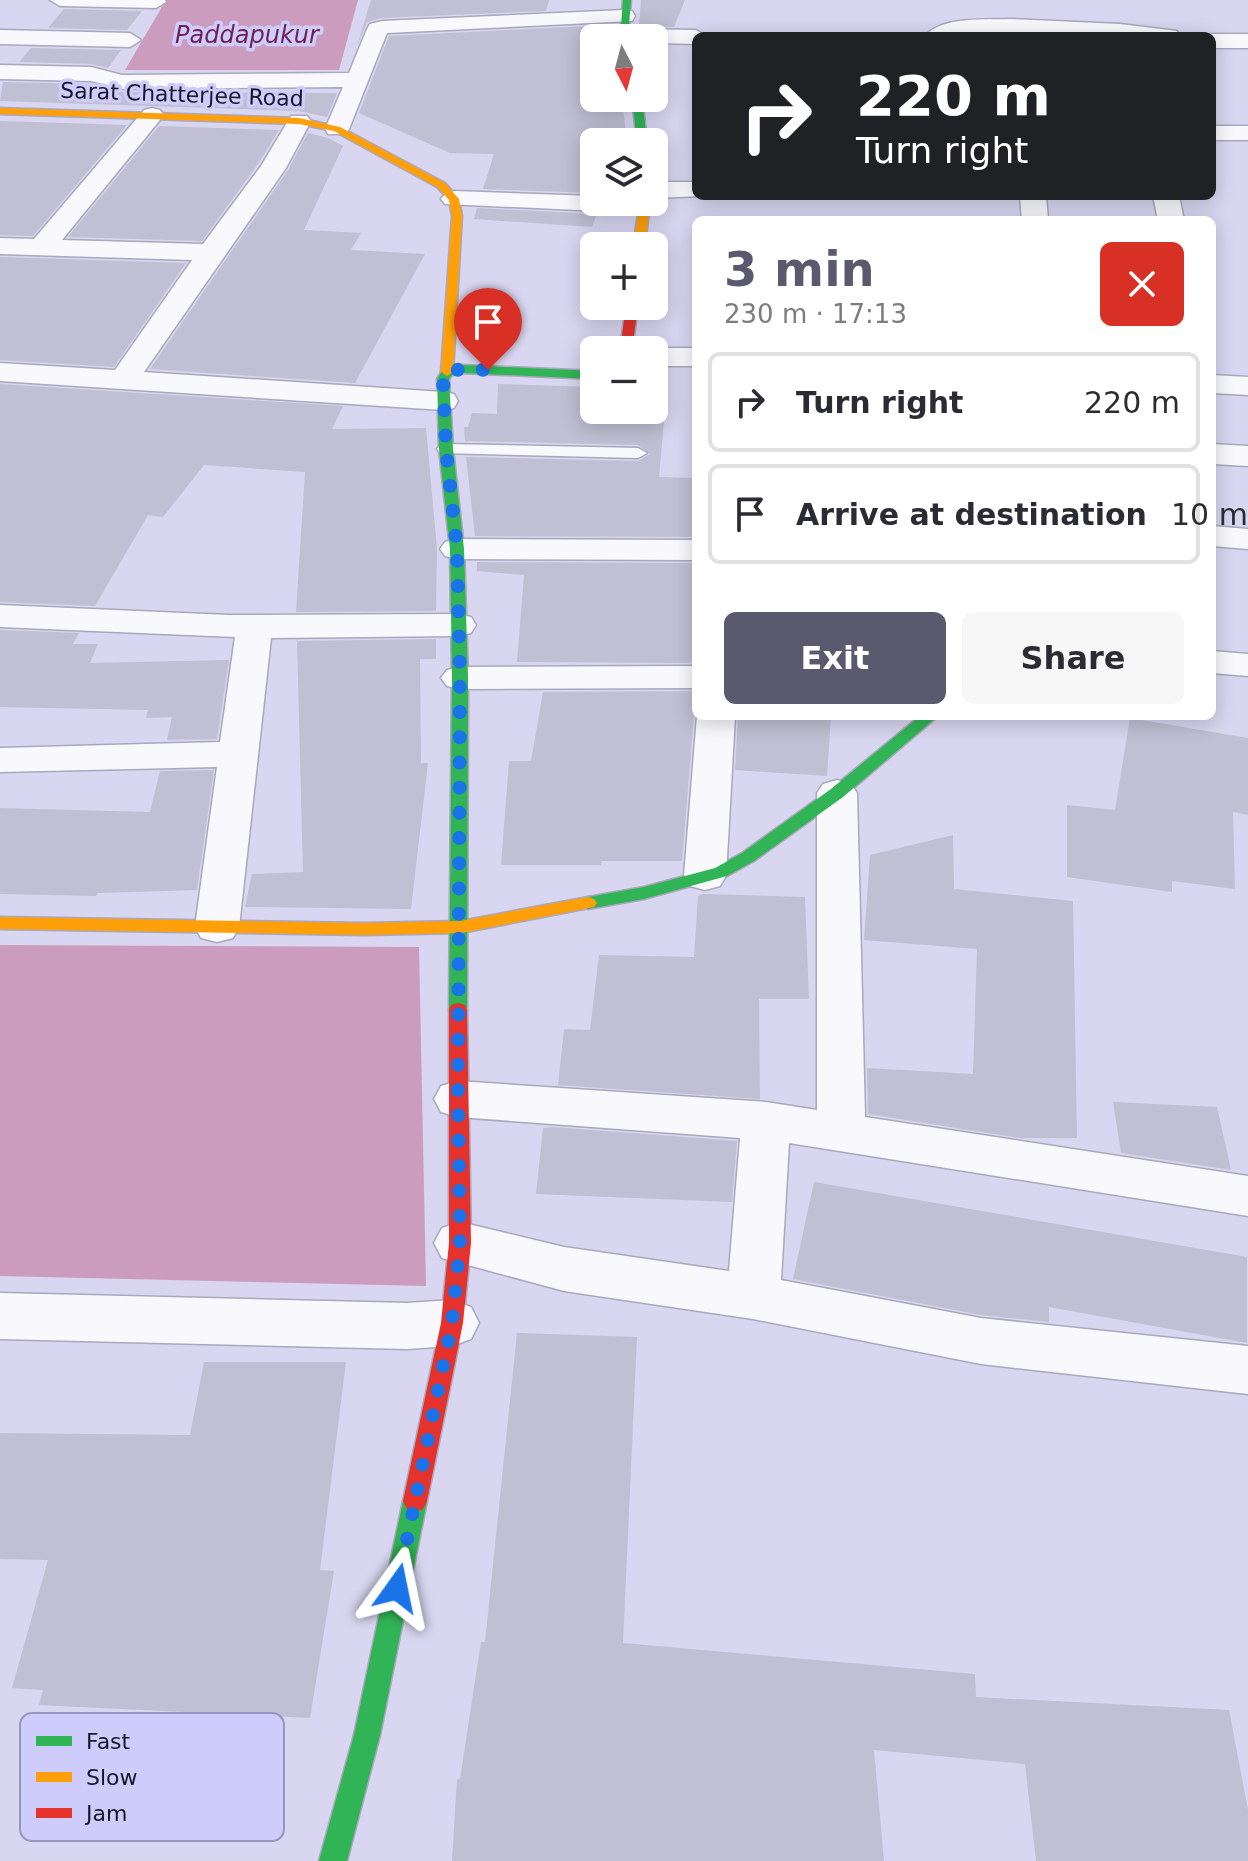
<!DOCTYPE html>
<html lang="en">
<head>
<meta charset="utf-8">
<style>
	:root { --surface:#fff; --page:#f7f7f7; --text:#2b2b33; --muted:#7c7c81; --line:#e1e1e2; --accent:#5b596d }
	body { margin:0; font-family:"DejaVu Sans",sans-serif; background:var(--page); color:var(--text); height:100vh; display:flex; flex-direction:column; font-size:30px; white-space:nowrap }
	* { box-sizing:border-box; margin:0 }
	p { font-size:26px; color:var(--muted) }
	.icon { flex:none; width:44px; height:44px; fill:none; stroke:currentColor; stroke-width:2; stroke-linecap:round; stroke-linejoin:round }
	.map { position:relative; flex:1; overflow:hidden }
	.drawer { position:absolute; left:692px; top:216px; width:524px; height:504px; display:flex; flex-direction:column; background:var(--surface); border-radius:12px; box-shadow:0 4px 20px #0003 }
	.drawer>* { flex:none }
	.guide { position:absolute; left:692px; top:32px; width:524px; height:168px; border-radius:12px; box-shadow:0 4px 20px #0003; background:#202124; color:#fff; overflow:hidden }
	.needle { width:52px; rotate:174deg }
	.controls { position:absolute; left:580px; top:24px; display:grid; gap:16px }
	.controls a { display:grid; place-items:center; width:88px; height:88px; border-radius:12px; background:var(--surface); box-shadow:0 4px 20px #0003; font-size:40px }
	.pin { position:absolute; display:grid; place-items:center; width:68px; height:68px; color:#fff; margin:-82px -34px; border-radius:50% 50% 50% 0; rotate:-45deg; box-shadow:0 0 8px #0007 }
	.pin .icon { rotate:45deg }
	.me { position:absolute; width:88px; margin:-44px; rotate:12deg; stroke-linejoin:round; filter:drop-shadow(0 0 6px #0008) }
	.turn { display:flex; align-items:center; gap:28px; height:168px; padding:0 32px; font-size:36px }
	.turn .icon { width:104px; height:104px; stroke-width:2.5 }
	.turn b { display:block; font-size:56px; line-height:68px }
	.round { display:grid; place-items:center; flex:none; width:84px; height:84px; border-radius:12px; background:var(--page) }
	.headline { display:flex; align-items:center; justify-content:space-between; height:136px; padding:0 32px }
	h1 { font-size:48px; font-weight:700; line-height:60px; color:var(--accent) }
	.cta { display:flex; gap:16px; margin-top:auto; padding:16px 32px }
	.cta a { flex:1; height:92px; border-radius:12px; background:var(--accent); color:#fff; font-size:32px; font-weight:700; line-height:92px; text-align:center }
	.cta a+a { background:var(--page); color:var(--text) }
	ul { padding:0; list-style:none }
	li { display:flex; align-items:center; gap:24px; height:100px; margin:0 16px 12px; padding:0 16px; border:4px solid var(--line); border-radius:12px }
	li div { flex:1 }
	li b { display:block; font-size:30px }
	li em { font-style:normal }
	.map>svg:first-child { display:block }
</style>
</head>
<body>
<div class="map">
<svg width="1248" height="1861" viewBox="0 0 1248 1861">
	<rect width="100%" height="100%" fill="#d8d6f0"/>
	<path fill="#cb9cbd" d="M166,0H358L339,70H125Z
		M0,945L419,947L426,1286L0,1276Z"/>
	<path fill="#c0bfd3" d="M371,0H549L546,11L381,18L367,22L357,46Z
		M641,0H685L674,27L639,26Z
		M64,9L142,11L127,30L48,28Z
		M611,25L610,38H594V98H622L627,142H594V193L483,189L494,154L450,153L359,113L389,36Z
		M31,48L121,50L108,68L91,64L19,62Z
		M3,82L91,84L122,92L337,93L327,117L299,111L0,101Z
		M0,121L127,125L33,236L0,235Z
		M159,126L279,130L258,164L202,241L68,237Z
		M308,133L328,138L343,146L304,230L361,233L351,250L425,254L355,383L150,369L288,170Z
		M477,208L597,214L592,227L474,219Z
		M0,257L186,263L114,367L0,360Z
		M0,384L343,406L332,429L426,428L437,549L436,611L296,612L305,472L204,465L163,517L148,515L95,606L0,602Z
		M498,384L594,387V410H654V389H667L659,477L696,478V537L475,536L466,457L638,461L650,454L638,445L465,441L464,427H468L472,413L497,414Z
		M477,562L696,563V663L517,662L524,575L477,571Z
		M0,630L79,633L73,644H98L90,663L229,660L217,739L167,740L172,717L146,718L148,710L0,707Z
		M436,639V659H420L421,763H428L411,909L245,907L252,874L303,872L297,641Z
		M696,691L682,861H602L601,865H501L509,761H531L543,692Z
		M738,716H831L827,776L735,770Z
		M1130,718L1248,738V815L1233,812L1235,889L1172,881V892L1067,877V805L1115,810Z
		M214,770L197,890L98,893L96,896L0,894V808L150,812L160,771Z
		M953,835L954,889L1073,901L1077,1138H1020L868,1114L867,1068L973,1074L977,949L864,940L870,855Z
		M703,894L805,897L809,999H759L760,1099L558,1085L564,1029L590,1030L599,955L694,957L698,896Z
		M1113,1102L1217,1107L1231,1170L1121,1153Z
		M553,1127L737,1141L732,1202L536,1194L543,1128Z
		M814,1182L1247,1257V1343L1049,1307V1322L981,1315L793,1279Z
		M517,1333L637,1337L623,1643L975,1674L976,1697L1229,1710L1248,1810V1861H1036L1025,1764L874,1750L884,1861H452L457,1779H460L481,1642H485Z
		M204,1362H346L320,1570L334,1571L310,1718L39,1705L43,1690L12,1688L48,1560L0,1559V1433L190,1435Z"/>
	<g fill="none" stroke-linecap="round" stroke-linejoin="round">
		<g stroke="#a9a8bc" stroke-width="3">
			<path id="lane" d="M446,444L638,448L647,453L638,458L440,453L437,449L440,445Z"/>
		</g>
		<g stroke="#a9a8bc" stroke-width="3">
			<path id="street" d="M50,0H165L166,2L156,8L60,6Z
				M624,10L632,11L635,16L632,21L387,33L349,129L346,134H328L325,129L343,87L122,89L91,81L0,79V65L91,67L122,75L349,73L367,29L370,24L382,21Z
				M1010,19L1120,24L1177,31L1180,36L1010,32L925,36C942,16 986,20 1010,19Z
				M624,29L696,30L706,36H696V44L654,43V38H614L616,31Z
				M0,30L130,33L141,40L130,47L0,44Z
				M1212,34H1248V48H1212V36H1206Z
				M152,108L160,110L164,115L62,240L203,244L261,166L291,116H307L311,121L286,168L144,372L443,392L454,394L458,401L454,408L443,410L0,381V363L115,370L192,260L0,254V238L34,239L144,110Z
				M1212,126H1248V140H1212Z
				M654,182H696V196H703L654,198Z
				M454,191L594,196V202H654V199L658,205L654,211L645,213L445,204L441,199L445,194Z
				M1020,196H1046L1048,220H1022Z
				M1153,196H1179L1184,220H1158Z
				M654,348H696V366H654V350H646Z
				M1212,375L1248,377V395L1212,393Z
				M1212,444L1248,446V466L1212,464Z
				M1212,526L1248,529V549L1212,546Z
				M457,539L696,540V560L457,559L445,556L440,549L445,542Z
				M0,605L229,615L458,614L471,617L476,625L471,633L458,636L271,638L239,927L233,938L217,942L201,938L195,927L217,767L0,772V748L220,742L235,637L0,627Z
				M1212,651L1248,654V676L1212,673Z
				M696,666V688L460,689L447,686L441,678L447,670L460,667Z
				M697,716H735L726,876L720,886L705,890L690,886L684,876Z
				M837,780L851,784L857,793L865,1117L1248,1176V1216L789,1143L781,1280L981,1318L1248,1346V1394L981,1364L753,1319L564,1291L442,1258L434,1243L442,1228L460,1222L564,1247L729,1271L740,1138L458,1117L441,1112L434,1099L441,1086L458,1081L766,1102L817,1110V793L823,784Z
				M0,1293L407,1303L452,1300L471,1307L479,1323L471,1339L452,1346L407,1349L0,1339Z"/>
		</g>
		<g stroke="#a9a8bc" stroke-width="3">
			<path id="fast" d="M623,0H631L628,38H620Z
				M632,98H642L647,142H637Z
				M462,365L594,371V379L462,373L452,375L449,379L453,449L464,549L468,678L467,1010L465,1015H451L449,1010L452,678L450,549L439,449L437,379L443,369Z
				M920,716H938L843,797L754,861L727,876L644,899L588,909L579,903L588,897L644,887L715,868L742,853L831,789Z
				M415,1490L423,1493L427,1501L380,1735L347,1861H319L354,1735L403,1501L407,1493Z"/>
		</g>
		<g stroke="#a9a8bc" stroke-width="3">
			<path id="slow" d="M0,108L299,118L340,127L445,183L459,199L462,216L453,372L447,376L441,372L452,216L449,200L437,187L334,131L299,124L0,114Z
				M640,202H650L645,246H633Z
				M588,897L594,899L597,903L594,907L461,933L365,935L0,929V917L365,923L461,921Z"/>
		</g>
		<g stroke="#a9a8bc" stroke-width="3">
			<path id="jam" d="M626,306H638L632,350H620Z
				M458,1003L465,1005L467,1010L471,1243L463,1323L427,1501L423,1509L415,1512L407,1509L403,1501L441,1323L449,1243V1010L451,1005Z"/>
		</g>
		<use href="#lane" fill="#f9f9fd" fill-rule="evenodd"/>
		<use href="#street" fill="#f9f9fd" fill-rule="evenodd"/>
		<use href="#fast" fill="#30b455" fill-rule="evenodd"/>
		<use href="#slow" fill="#ff9f0a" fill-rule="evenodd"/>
		<use href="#jam" fill="#e5322d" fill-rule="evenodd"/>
	</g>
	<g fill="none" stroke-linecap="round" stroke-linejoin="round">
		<path stroke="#1a73e8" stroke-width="14" stroke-dasharray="0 25.2" d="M397,1588L452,1323L460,1243L458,1099L460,678L457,549L446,449L443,379L447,372L462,369L488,370"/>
	</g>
	<g text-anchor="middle" stroke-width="7" stroke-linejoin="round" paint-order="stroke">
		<g font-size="22" fill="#171626" stroke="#ceccfb">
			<text transform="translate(182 94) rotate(2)" y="8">Sarat Chatterjee Road</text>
		</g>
		<g font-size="24" font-style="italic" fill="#6f1f51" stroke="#ceccfb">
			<text x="247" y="43">Paddapukur</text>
		</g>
	</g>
	<rect x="20" y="1713" width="264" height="128" rx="12" fill="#ceccfb" stroke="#9795bb" stroke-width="2"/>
	<rect x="36" y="1736" width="36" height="10" fill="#30b455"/>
	<rect x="36" y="1772" width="36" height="10" fill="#ff9f0a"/>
	<rect x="36" y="1808" width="36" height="10" fill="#e5322d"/>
	<g font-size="22" fill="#171626">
		<text x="86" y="1749">Fast</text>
		<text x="86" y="1785">Slow</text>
		<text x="86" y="1821">Jam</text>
	</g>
</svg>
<div class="controls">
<a><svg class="needle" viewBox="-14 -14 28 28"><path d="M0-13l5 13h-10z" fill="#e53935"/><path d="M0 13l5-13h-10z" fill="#7c7c81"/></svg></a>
<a><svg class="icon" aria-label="layers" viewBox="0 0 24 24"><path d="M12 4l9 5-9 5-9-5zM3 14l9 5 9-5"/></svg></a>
<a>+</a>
<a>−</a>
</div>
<div class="pin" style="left:488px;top:370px;background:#d93025"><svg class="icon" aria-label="arrive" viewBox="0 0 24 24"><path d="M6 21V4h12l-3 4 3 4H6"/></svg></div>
<svg class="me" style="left:397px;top:1588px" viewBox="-20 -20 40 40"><path d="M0-17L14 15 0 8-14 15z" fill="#1a73e8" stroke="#fff" stroke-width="4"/></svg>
<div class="guide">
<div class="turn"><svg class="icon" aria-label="right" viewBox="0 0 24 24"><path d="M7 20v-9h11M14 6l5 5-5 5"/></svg><div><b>220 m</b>Turn right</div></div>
</div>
<section class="drawer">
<div class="headline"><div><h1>3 min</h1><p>230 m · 17:13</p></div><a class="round" style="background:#d93025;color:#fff"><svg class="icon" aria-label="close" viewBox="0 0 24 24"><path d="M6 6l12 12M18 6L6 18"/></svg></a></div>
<ul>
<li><svg class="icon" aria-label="right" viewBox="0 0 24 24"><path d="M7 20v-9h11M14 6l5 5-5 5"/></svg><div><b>Turn right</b></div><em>220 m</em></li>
<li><svg class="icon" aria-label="arrive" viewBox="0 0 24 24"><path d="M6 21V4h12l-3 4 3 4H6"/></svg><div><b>Arrive at destination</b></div><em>10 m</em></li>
</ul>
<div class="cta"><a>Exit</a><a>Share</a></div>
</section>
</div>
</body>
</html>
